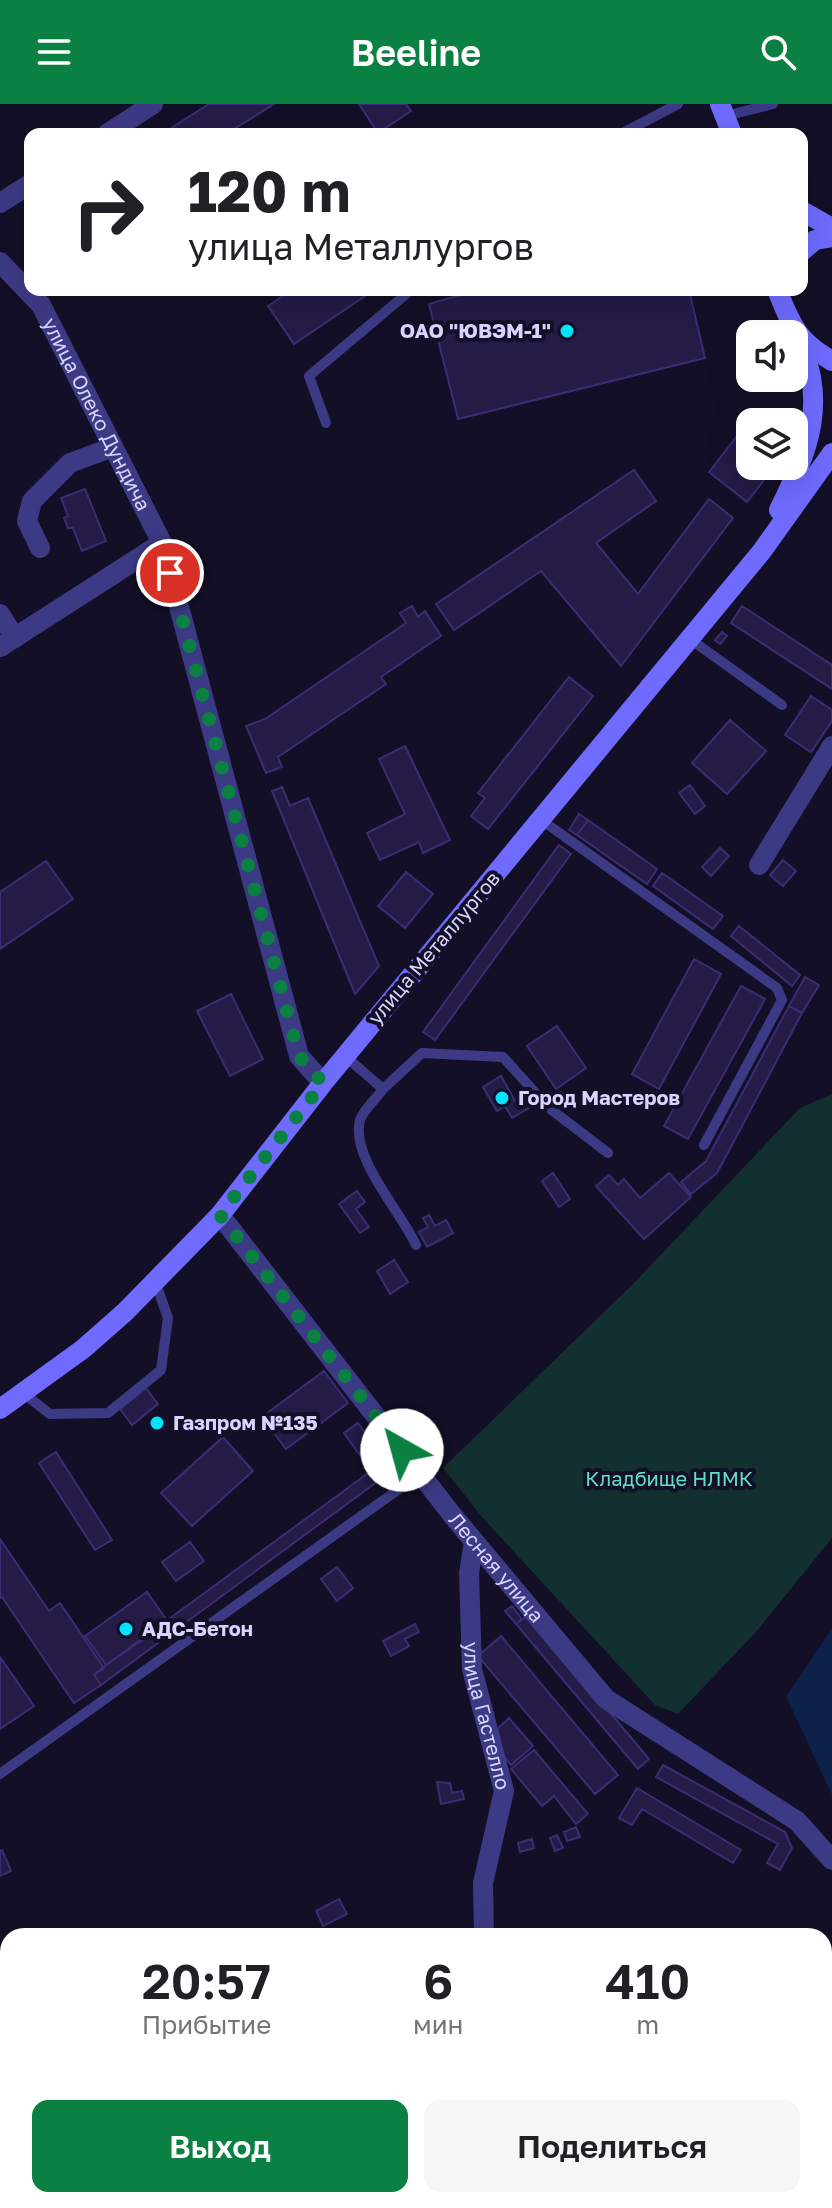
<!DOCTYPE html>
<html lang="ru">
<head>
<meta charset="utf-8">
<style>
	:root { --surface:#fff; --page:#f6f6f6; --text:#202124; --muted:#757577; --accent:#0b8043 }
	body { margin:0; font-family:"Golos Text",sans-serif; background:var(--page); color:var(--text); height:100vh; display:flex; flex-direction:column; font-size:30px; white-space:nowrap }
	* { box-sizing:border-box; margin:0 }
	p { font-size:26px; color:var(--muted) }
	.icon { flex:none; width:44px; height:44px; fill:none; stroke:currentColor; stroke-width:2; stroke-linecap:round; stroke-linejoin:round }
	.map { position:relative; flex:1; overflow:hidden }
	.details { position:absolute; left:0px; top:1824px; width:832px; height:280px; display:flex; flex-direction:column; background:var(--surface); border-radius:24px 24px 0 0; box-shadow:0 8px 32px #0002 }
	.details>* { flex:none }
	.top-card { position:absolute; left:24px; top:24px; width:784px; height:168px; border-radius:16px; box-shadow:0 8px 32px #0002; background:#fff; color:var(--text); overflow:hidden }
	.fabs { position:absolute; left:736px; top:216px; display:grid; gap:16px }
	.fabs a { display:grid; place-items:center; width:72px; height:72px; border-radius:16px; background:var(--surface); box-shadow:0 8px 32px #0002; font-size:40px }
	.pin { position:absolute; display:grid; place-items:center; width:68px; height:68px; color:#fff; margin:-34px; border:4px solid #fff; border-radius:50%; box-shadow:0 2px 8px #0007 }
	.me { position:absolute; width:88px; margin:-44px; rotate:322deg; stroke-linejoin:round; filter:drop-shadow(0 0 6px #0008) }
	.turn { display:flex; align-items:center; gap:28px; height:168px; padding:0 32px; font-size:36px }
	.turn .icon { width:104px; height:104px; stroke-width:2.5 }
	.turn b { display:block; font-size:56px; line-height:68px }
	.eta { display:flex; justify-content:space-evenly; align-items:center; height:136px; text-align:center }
	.eta b { font-size:48px; font-weight:600; line-height:56px }
	.cta { display:flex; gap:16px; margin-top:auto; padding:16px 32px }
	.cta a { flex:1; height:92px; border-radius:16px; background:var(--accent); color:#fff; font-size:32px; font-weight:600; line-height:92px; text-align:center }
	.cta a+a { background:var(--page); color:var(--text) }
	header { display:flex; justify-content:space-between; align-items:center; height:104px; padding:0 32px; background:var(--accent); color:#fff; font-size:36px; font-weight:600 }
	.map>svg:first-child { display:block }
</style>
</head>
<body>
<header><svg class="icon" aria-label="menu" viewBox="0 0 24 24"><path d="M4 6h16M4 12h16M4 18h16"/></svg>Beeline<svg class="icon" aria-label="search" viewBox="0 0 24 24"><circle cx="10" cy="10" r="6"/><path d="M15 15l6 6"/></svg></header>
<div class="map">
<svg width="832" height="2104" viewBox="0 0 832 2104">
	<rect width="100%" height="100%" fill="#130f26"/>
	<path fill="#12302f" d="M832,990V1434L756,1528L678,1610L655,1601L482,1413L443,1364L632,1181L800,1004Z"/>
	<path fill="#0c2248" d="M832,1525V1691L786,1592Z"/>
	<path fill="#241b47" stroke="#3b2d73" stroke-width="2" d="M209,0H274L226,30H162Z
		M359,0H406L411,7L378,29Z
		M292,186H374L294,240L268,202Z
		M479,186H689L705,254L458,315L429,200Z
		M755,309L767,318H750V362H775L747,398L709,368Z
		M634,366L656,397L596,439L638,490L709,395L733,414L621,562L541,467L454,526L436,500Z
		M85,385L106,437L82,447L73,424H68L64,414L68,412L61,394Z
		M412,502L418,513L425,507L441,532L381,573L386,580L278,653L282,663L266,669L246,622L265,615L406,519L400,509Z
		M742,502L832,561V585L731,519Z
		M722,528L727,532L720,540L715,536Z
		M569,573L593,592L488,725L471,712L485,694L478,689Z
		M811,592L832,606V617L811,648L785,631Z
		M730,616L766,647L727,690L692,659Z
		M405,642L450,736L423,749L419,738L380,756L367,729L405,710L379,655Z
		M690,681L705,702L695,710L679,689Z
		M282,683L290,702L308,694L379,862L355,890L272,687Z
		M579,710L588,716L577,731L569,726Z
		M588,716L657,765L647,780L577,731Z
		M559,741L571,750L435,936L423,928Z
		M720,744L729,752L711,772L702,763Z
		M783,756L796,767L783,782L770,771Z
		M46,757L73,795L0,845V788Z
		M406,768L433,790L405,824L378,802Z
		M662,769L723,812L713,825L653,782Z
		M739,822L800,871L792,882L731,832Z
		M694,855L721,870L659,985L632,970Z
		M805,873L819,881L802,909L789,902Z
		M741,882L765,895L688,1035L664,1022Z
		M231,890L263,955L230,972L197,907Z
		M789,902L802,909L717,1069L691,1090L681,1078L706,1057Z
		M557,922L586,964L556,985L527,942Z
		M501,972L515,997L523,992L529,1004L512,1014L505,1002L497,1007L483,983Z
		M553,1069L570,1095L559,1103L542,1077Z
		M669,1069L691,1093L644,1135L596,1082L609,1071L618,1081L624,1075L640,1094Z
		M357,1087L365,1098L356,1105L369,1123L360,1129L339,1100Z
		M429,1111L435,1122L446,1116L453,1129L427,1143L419,1128L428,1123L423,1114Z
		M394,1156L408,1178L390,1190L377,1167Z
		M324,1267L348,1299L286,1345L262,1313Z
		M146,1284L158,1300L132,1321L120,1305Z
		M358,1319L393,1366L101,1581L94,1571L106,1561L371,1367L344,1329Z
		M223,1333L253,1367L192,1422L161,1389Z
		M56,1348L112,1436L95,1446L39,1359Z
		M0,1435L49,1507L60,1499L104,1564L94,1571L101,1581L74,1599L2,1493L0,1494Z
		M190,1438L204,1457L176,1477L162,1458Z
		M337,1463L353,1484L337,1497L321,1475Z
		M147,1488L168,1518L106,1561L85,1532Z
		M512,1502L522,1515L516,1520L505,1507Z
		M528,1511L649,1655L638,1665L516,1520Z
		M415,1520L419,1528L405,1535L409,1542L391,1552L383,1537Z
		M501,1532L618,1671L595,1690L478,1552Z
		M0,1553L34,1602L0,1625Z
		M509,1614L533,1642L511,1661L502,1650L497,1625Z
		M534,1646L588,1710L576,1720L554,1692L542,1702L511,1665Z
		M663,1661L785,1728L792,1744L780,1766L767,1759L778,1740L656,1673Z
		M437,1678L450,1679L452,1689L462,1687L464,1695L441,1700Z
		M637,1684L741,1746L733,1759L642,1705L632,1721L619,1714Z
		M576,1723L580,1733L567,1737L564,1728Z
		M557,1731L563,1744L555,1747L550,1734Z
		M532,1735L534,1744L520,1748L518,1739Z
		M2,1746L11,1767L0,1772V1747Z
		M339,1795L347,1810L323,1822L316,1807Z
		M198,2096H223V2104H199Z"/>
	<g fill="none" stroke-linecap="round" stroke-linejoin="round">
		<path stroke="#3d3a85" stroke-width="10" d="M725,12L773,0
			M621,30L678,0
			M326,319L309,272L411,186
			M690,535L782,601
			M540,715L777,884L782,896L704,1041
			M345,952L383,985L422,949L503,953L549,1004L608,1049
			M383,985C377,994 363,1006 360,1016C350,1053 401,1108 416,1141
			M23,1289L50,1310L108,1309L161,1266L168,1214L155,1177
			M0,1670L420,1370
			M824,2090L832,2072
			M818,2104L821,2096"/>
		<g stroke="#3d3a85" stroke-width="20">
			<path d="M107,30L153,0"/>
			<path d="M0,99L30,80"/>
			<path id="s1" d="M0,158L41,201L162,439L299,952L323,979"/>
			<path d="M40,444L27,417L32,397L70,359L113,343"/>
			<path d="M0,510L15,534"/>
			<path d="M0,543L162,439"/>
			<path d="M759,761L832,642"/>
			<path id="s2" d="M220,1111L453,1412L606,1595L797,1717L832,1756"/>
			<path id="s3" d="M474,1438L469,1469L472,1565L504,1687L483,1779L484,1832"/>
			<path d="M462,2104L463,2096"/>
		</g>
		<path stroke="#6f6bff" stroke-width="20" d="M720,0L732,30
			M802,107L832,124
			M802,147L815,136L832,133
			M777,186C792,222 797,237 832,257
			M779,406C800,363 820,322 811,273C808,257 799,240 793,225
			M0,1305L83,1245L125,1208L220,1111L323,979L762,447L832,349"/>
	</g>
	<g fill="none" stroke-linecap="round" stroke-linejoin="round">
		<path stroke="#0b8043" stroke-width="14" stroke-dasharray="0 25.2" d="M170,469L299,952L323,979L220,1111L402,1346"/>
	</g>
	<g fill="#00e5ff" stroke="#130f26" stroke-width="3">
		<circle cx="567" cy="227" r="8"/>
		<circle cx="502" cy="994" r="8"/>
		<circle cx="157" cy="1319" r="8"/>
		<circle cx="126" cy="1525" r="8"/>
	</g>
	<g text-anchor="middle" stroke-width="8" stroke-linejoin="round" paint-order="stroke">
		<g font-size="20" font-weight="bold" fill="#d9d4ff" stroke="#130f26" text-anchor="start">
			<text x="551" y="234" text-anchor="end">ОАО "ЮВЭМ-1"</text>
			<text x="518" y="1001">Город Мастеров</text>
			<text x="173" y="1326">Газпром №135</text>
			<text x="142" y="1532">АДС-Бетон</text>
		</g>
		<g font-size="20" fill="#d9d4ff" stroke="#130f26">
			<text dy="7" stroke="none"><textPath href="#s1" startOffset="182">улица Олеко Дундича</textPath></text>
			<text transform="translate(434 844) rotate(-50)" y="7">улица Металлургов</text>
			<text dy="7" stroke="none"><textPath href="#s2" startOffset="448">Лесная улица</textPath></text>
			<text dy="7" stroke="none"><textPath href="#s3" startOffset="176">улица Гастелло</textPath></text>
		</g>
		<g font-size="20" fill="#5fe0c0" stroke="#130f26">
			<text x="669" y="1382">Кладбище НЛМК</text>
		</g>
	</g>
</svg>
<div class="fabs">
<a><svg class="icon" aria-label="sound" viewBox="0 0 24 24"><path d="M4 9h4l5-4v14l-5-4H4zM17 9q2 3 0 6"/></svg></a>
<a><svg class="icon" aria-label="layers" viewBox="0 0 24 24"><path d="M12 4l9 5-9 5-9-5zM3 14l9 5 9-5"/></svg></a>
</div>
<div class="pin" style="left:170px;top:469px;background:#d93025"><svg class="icon" aria-label="arrive" viewBox="0 0 24 24"><path d="M6 21V4h12l-3 4 3 4H6"/></svg></div>
<svg class="me" style="left:402px;top:1346px" viewBox="-20 -20 40 40"><circle r="19" fill="#fff"/><path d="M0-13L10 11 0 6-10 11z" fill="#0b8043"/></svg>
<div class="top-card">
<div class="turn"><svg class="icon" aria-label="right" viewBox="0 0 24 24"><path d="M7 20v-9h11M14 6l5 5-5 5"/></svg><div><b>120 m</b>улица Металлургов</div></div>
</div>
<section class="details">
<div class="eta">
<div><b>20:57</b><p>Прибытие</p></div>
<div><b>6</b><p>мин</p></div>
<div><b>410</b><p>m</p></div>
</div>
<div class="cta"><a>Выход</a><a>Поделиться</a></div>
</section>
</div>
</body>
</html>
